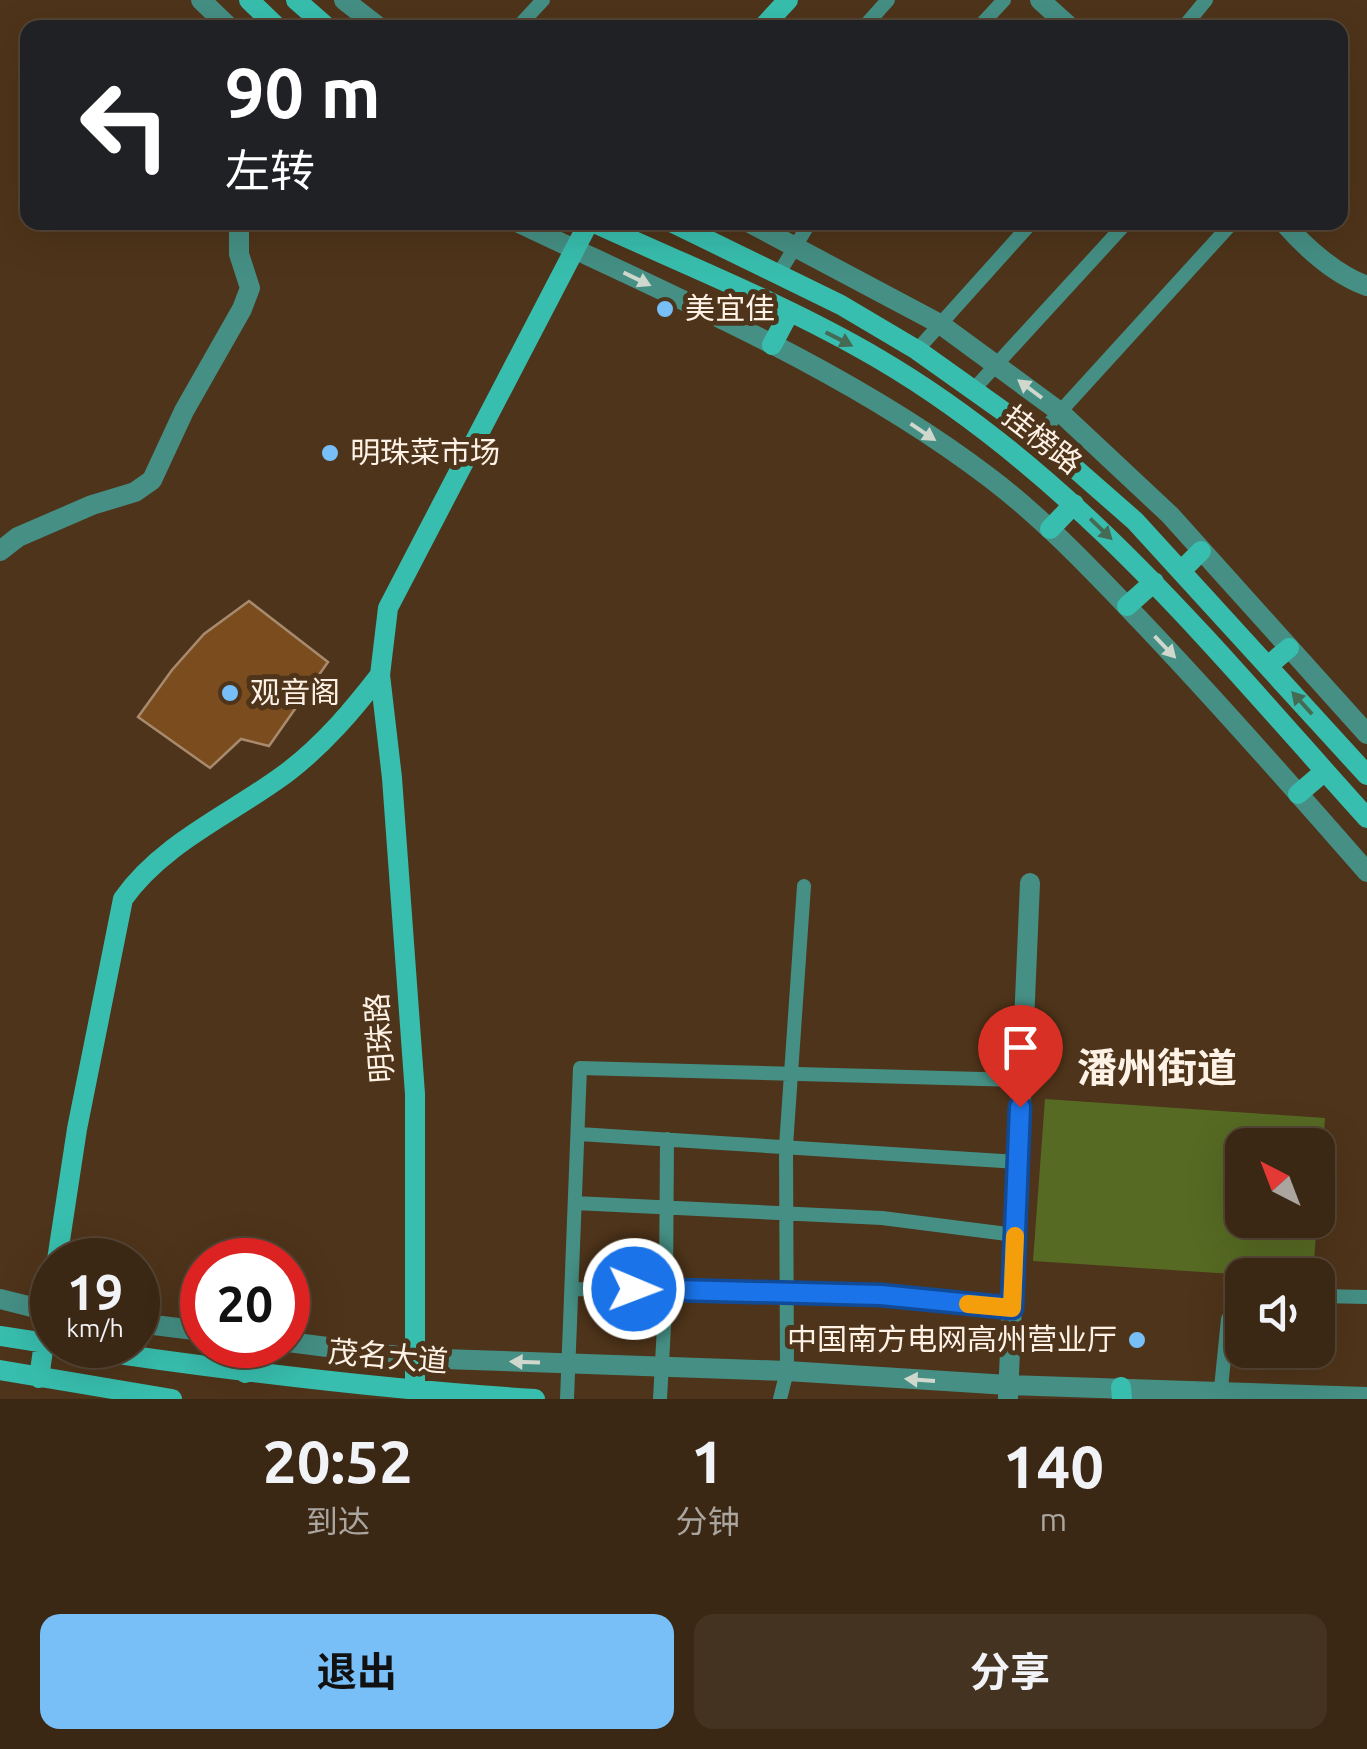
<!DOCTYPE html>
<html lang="zh">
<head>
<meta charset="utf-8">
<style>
	:root { --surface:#3a2714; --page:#453322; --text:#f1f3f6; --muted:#aba5a0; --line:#544434; --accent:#78bff7 }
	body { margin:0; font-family:Ubuntu,"Noto Sans SC",sans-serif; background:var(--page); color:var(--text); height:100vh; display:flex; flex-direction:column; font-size:38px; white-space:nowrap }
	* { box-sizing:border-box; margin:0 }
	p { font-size:32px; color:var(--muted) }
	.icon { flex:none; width:55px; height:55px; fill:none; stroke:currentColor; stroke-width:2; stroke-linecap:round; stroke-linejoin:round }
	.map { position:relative; height:1399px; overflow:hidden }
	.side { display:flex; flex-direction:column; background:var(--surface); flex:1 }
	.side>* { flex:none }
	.top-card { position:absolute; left:20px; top:20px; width:1328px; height:210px; border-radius:20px; box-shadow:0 10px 40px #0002,0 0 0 2px var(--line); background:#202124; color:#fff; overflow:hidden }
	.needle { width:65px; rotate:318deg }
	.controls { position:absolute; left:1225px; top:1128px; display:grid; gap:20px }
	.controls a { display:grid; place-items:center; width:110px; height:110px; border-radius:20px; background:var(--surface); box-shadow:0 10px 40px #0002,0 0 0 2px var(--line); font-size:50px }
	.speed { position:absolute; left:30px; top:1238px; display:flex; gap:20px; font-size:50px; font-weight:700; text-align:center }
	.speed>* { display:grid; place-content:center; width:130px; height:130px; border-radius:50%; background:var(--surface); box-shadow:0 10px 40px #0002,0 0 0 2px var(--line); line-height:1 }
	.speed small { font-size:25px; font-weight:400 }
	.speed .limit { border:15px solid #d22; background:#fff; color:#111 }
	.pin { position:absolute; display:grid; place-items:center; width:85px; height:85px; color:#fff; margin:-102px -42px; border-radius:50% 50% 50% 0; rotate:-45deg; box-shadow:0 0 10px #0007 }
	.pin .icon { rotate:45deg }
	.me { position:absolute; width:110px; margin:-55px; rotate:91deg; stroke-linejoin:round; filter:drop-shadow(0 0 8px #0008) }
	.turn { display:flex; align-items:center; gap:35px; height:210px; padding:0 40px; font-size:45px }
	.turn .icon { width:130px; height:130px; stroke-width:2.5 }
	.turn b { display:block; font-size:70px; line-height:85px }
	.eta { display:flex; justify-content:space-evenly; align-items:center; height:170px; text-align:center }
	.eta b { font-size:60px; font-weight:700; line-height:70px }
	.primary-button { display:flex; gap:20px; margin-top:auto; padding:20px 40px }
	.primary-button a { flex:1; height:115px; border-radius:20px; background:var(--accent); color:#111; font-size:40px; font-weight:700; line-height:115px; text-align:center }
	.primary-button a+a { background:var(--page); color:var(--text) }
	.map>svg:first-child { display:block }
</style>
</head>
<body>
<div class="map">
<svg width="1367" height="1399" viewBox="0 0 1367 1399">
	<rect width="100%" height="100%" fill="#4e341a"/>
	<path fill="#566a23" d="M1045,1099L1325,1118L1318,1217V1145H1242V1220H1317L1313,1275H1248L1033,1261Z"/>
	<path fill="#7b4d1e" stroke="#a88a6e" stroke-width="2.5" d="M249,601L328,662L269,746L241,739L210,768L138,717L172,670L204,634Z"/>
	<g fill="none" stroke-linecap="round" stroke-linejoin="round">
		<path stroke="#458f84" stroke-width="14" d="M517,28L543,0
			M863,28L888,0
			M978,28L1004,0
			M1183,28L1206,0
			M778,275L810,222
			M917,350L1032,222
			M974,389L1127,222
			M1038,436L1233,222
			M579,1134L1018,1162
			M575,1203L882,1218L1015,1235
			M572,1289L788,1291L881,1295L1012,1308
			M1318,1296L1367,1297
			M1220,1398L1228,1319L1242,1300
			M567,1399L580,1068L1022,1080
			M660,1399L666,1290L667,1139
			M780,1399L787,1371L786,1146L804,886"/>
		<path stroke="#458f84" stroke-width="20" d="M201,0L230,28
			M344,0L380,28
			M1040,0L1071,28
			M517,222C678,299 847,369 990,478C1044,519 1091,569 1138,618C1217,701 1292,786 1367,872
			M748,222L940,324L1060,412L1170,515L1367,734
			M1283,222C1305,247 1336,275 1367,286
			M0,551L18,537L92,505L135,492L152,480L184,411L242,309L250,288L239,254V222
			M0,1299L52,1312
			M138,1323L202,1331
			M288,1342L414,1358L787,1371L1008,1385L1367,1397
			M1008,1397L1030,883"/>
		<path stroke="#38beae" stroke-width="20" d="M249,0L278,28
			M296,0L328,28
			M762,28L788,0
			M592,222C688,266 789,306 879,359C1075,474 1217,652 1367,818
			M671,222L841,305L917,350L1038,436L1135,521L1367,775
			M772,345L789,313
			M1050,529L1074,504
			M1181,571L1201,551
			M1127,606L1154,582
			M1268,666L1289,648
			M1298,794L1325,771
			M57,1260L77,1129L123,899C164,841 234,813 289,771C325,743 352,711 380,675
			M0,1336L52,1344
			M57,1345C216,1369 374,1389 535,1399
			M0,1370L172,1399
			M245,1373L250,1345
			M39,1378L52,1287
			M1121,1387L1122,1399
			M415,1399V1094L392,778L380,675L388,608L589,222"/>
	</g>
	<defs><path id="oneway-solid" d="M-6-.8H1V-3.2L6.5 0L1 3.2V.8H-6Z" transform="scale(2.5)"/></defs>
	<g fill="#d0d8cd">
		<use href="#oneway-solid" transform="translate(637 279) rotate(26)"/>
		<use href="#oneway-solid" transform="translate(1030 389) rotate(-143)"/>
		<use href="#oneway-solid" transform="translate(923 432) rotate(34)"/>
		<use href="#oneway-solid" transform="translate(1165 647) rotate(46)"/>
		<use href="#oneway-solid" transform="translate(525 1362) rotate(-178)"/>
		<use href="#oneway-solid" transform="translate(920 1380) rotate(-176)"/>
	</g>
	<g fill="#456b55">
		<use href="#oneway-solid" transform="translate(839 339) rotate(27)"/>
		<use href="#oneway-solid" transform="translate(1101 529) rotate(44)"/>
		<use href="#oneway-solid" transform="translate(1302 703) rotate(-132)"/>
	</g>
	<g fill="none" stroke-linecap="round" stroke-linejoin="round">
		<g stroke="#114b97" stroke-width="25">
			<path id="route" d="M634,1289L881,1295L1012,1308L1020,1107"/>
		</g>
		<use href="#route" stroke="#1a73e8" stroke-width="18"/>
		<path stroke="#f59e0b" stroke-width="18" d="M968,1304L1012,1308L1015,1236"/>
	</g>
	<g fill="#78bff7" stroke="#4e341a" stroke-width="4">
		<circle cx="665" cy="309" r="10"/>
		<circle cx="330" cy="453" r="10"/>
		<circle cx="230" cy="693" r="10"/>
		<circle cx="1137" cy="1340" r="10"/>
	</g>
	<g text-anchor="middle" stroke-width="10" stroke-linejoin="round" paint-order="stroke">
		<g font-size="30" fill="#fef1e5" stroke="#4e341a" text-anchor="start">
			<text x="685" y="319">美宜佳</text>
			<text x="350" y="463">明珠菜市场</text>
			<text x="250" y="703">观音阁</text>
			<text x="1117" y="1350" text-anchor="end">中国南方电网高州营业厅</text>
		</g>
		<g font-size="30" fill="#fef1e5" stroke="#4e341a">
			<text transform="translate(1042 440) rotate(38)" y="10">挂榜路</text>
			<text transform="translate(380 1038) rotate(-94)" y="10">明珠路</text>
			<text transform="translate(388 1357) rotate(5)" y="10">茂名大道</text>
		</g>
		<g font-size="40" font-weight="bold" fill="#fef1e5" stroke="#4e341a">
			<text x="1157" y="1082">潘州街道</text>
		</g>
	</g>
</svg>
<div class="controls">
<a><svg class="needle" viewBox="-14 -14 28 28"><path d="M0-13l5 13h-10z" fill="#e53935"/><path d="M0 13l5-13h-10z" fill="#aba5a0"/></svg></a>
<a><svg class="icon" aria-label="sound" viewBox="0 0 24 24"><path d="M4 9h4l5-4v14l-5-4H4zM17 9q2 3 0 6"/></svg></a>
</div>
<div class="speed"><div>19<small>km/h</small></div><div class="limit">20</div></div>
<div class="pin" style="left:1020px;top:1107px;background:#d93025"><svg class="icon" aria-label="arrive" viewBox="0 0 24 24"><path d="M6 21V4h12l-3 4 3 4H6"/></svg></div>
<svg class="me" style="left:634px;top:1289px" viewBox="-20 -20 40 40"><circle r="17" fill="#1a73e8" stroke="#fff" stroke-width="3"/><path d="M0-11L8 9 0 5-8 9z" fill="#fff"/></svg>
<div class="top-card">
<div class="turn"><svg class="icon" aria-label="left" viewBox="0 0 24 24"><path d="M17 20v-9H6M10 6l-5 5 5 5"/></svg><div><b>90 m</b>左转</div></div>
</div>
</div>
<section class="side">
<div class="eta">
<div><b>20:52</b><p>到达</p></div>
<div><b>1</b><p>分钟</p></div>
<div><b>140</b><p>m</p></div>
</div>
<div class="primary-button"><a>退出</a><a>分享</a></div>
</section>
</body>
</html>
